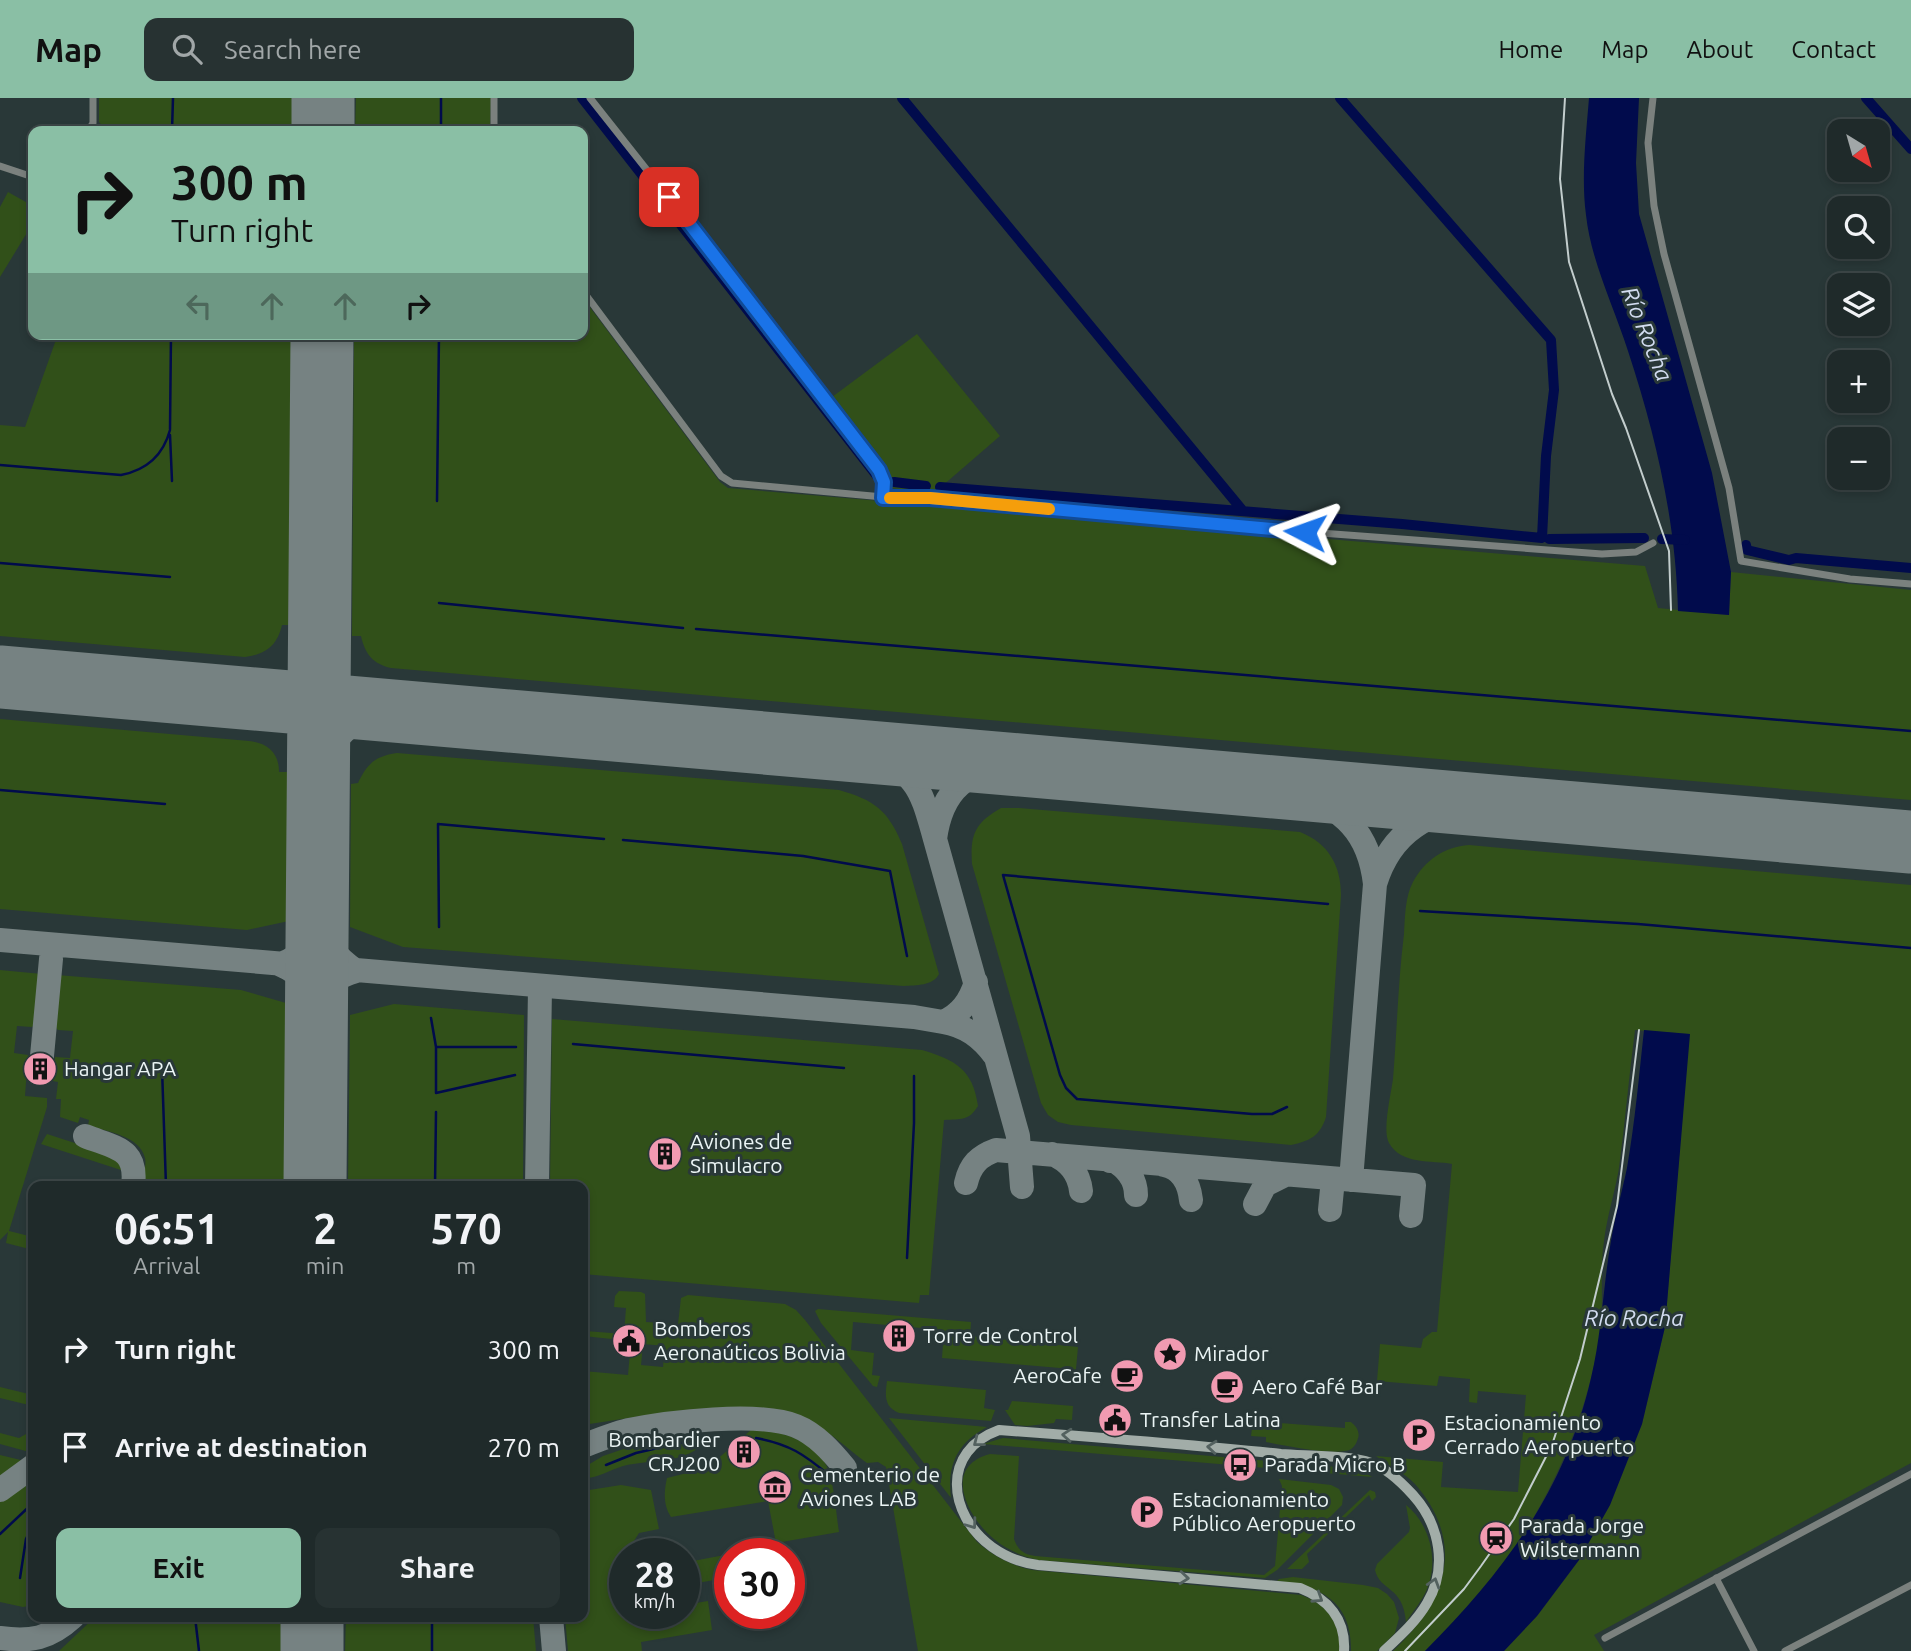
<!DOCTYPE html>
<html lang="en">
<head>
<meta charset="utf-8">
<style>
	:root { --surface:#1f2a2a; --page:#273232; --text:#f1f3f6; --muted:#a1a7a8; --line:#3c4647; --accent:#8abfa5 }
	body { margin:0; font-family:Ubuntu,sans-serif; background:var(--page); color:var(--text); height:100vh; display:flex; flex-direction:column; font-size:26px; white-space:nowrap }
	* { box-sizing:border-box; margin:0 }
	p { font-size:23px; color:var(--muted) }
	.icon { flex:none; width:38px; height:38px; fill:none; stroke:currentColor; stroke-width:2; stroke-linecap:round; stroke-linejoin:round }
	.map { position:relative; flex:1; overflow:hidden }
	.drawer { position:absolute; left:28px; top:1083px; width:560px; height:441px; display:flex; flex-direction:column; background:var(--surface); border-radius:14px; box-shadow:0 4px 10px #0003,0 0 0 2px var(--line) }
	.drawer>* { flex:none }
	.banner { position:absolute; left:28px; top:28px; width:560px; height:214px; border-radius:14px; box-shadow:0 4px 10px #0003,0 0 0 2px var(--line); background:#8abfa5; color:#111; overflow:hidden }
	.needle { width:46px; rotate:143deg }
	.controls { position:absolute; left:1827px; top:21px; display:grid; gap:14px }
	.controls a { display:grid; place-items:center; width:63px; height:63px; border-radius:14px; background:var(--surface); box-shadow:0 4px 10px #0003,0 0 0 2px var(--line); font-size:35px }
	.speed { position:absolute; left:609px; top:1440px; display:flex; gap:14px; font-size:35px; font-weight:700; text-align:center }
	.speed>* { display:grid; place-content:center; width:91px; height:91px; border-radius:50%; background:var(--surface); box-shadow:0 4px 10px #0003,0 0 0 2px var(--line); line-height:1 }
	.speed small { font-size:18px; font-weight:400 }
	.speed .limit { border:10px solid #d22; background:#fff; color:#111 }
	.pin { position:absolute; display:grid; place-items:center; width:60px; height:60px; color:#fff; margin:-30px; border-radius:14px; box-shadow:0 4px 10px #0006 }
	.me { position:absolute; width:77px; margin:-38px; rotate:274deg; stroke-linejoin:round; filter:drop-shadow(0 0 5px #0008) }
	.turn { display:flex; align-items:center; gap:24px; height:147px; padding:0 28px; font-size:32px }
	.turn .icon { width:91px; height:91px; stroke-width:2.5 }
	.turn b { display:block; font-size:49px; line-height:60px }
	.lanes { display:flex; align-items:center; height:66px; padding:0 28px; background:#0003; justify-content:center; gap:35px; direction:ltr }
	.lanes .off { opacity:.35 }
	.eta { display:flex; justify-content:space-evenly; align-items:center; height:119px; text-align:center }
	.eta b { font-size:42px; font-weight:600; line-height:49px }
	.button { display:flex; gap:14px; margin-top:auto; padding:14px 28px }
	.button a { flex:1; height:80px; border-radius:14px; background:var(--accent); color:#111; font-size:28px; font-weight:600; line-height:80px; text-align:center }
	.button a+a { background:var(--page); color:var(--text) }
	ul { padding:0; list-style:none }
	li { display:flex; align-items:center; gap:21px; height:98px; padding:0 28px }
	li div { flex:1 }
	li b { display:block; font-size:26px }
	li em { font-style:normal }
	header { display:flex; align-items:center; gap:42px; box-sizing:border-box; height:98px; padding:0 35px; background:var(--accent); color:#111 }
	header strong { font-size:33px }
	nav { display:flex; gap:38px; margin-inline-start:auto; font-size:24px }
	.search { width:490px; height:63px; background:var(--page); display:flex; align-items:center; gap:18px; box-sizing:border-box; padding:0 24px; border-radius:14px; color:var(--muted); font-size:26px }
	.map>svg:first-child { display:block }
</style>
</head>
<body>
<header>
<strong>Map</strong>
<div class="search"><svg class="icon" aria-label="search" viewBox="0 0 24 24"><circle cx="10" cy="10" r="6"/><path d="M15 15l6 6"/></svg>Search here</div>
<nav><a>Home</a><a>Map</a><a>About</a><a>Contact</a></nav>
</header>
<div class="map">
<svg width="1911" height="1553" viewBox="0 0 1911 1553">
	<rect width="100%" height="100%" fill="#293838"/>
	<path fill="#315019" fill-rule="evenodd" d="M99,0H294L293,33H107L99,24Z
		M356,0H491L490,33H355Z
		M8,94L33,108V125L0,179V109Z
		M583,200L720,384L728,390L1645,468L1658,510L1729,517L1731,474L1911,492V702L391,570C373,566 365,556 361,538H352L354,236H583Z
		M58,236H292L290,527H282C277,548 266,556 245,559L0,538V327L25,329Z
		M917,236L1000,338L941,389L938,395L890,390L888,375L881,364L832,299Z
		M0,621L249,643C268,645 279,655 279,674H289V823L247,832L0,811Z
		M397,655L839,692C874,702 888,712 902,746L939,876C933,888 916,887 904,888L403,849L350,829L351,686L358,685C367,666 375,658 397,655Z
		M1001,710H1019L1300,734C1328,745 1341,767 1341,797L1326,1019C1320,1038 1310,1043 1291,1047L1071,1027L1058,1024L1048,1017L1041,1005L972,766C970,736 975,725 1001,710Z
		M1469,747L1911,787V1365L1594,1537L1604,1553H1504L1537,1518L1579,1462L1610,1407L1642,1326L1665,1229L1689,936L1635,932C1629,978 1625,1024 1619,1070C1615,1094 1607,1118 1604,1143C1599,1176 1605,1210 1599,1243C1582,1338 1541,1422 1480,1495C1463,1516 1443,1534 1425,1553H1393C1446,1504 1467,1446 1415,1386C1404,1374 1388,1368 1376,1358L1443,1364L1441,1389L1518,1394L1526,1297L1478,1293L1477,1305L1469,1304L1470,1281L1439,1278L1437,1288L1377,1283L1380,1246L1421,1250L1423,1241L1432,1234H1437L1452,1066C1432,1062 1401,1067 1389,1045C1382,1033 1391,996 1393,981C1397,933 1398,884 1404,836C1405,819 1405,799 1413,784C1425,762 1444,749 1469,747Z
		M0,872L42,876L38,922L32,929L17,928L14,955L28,957L25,998L47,1000V1009L9,1133L33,1139V1152L6,1145L8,1134L0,1142Z
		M57,877L241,892L286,905L285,1088H140C142,1081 147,1068 145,1060C140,1038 107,1033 88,1028L89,1022L80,1019L78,1025L60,1019L61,1001H56L58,984L53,983L55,959L70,960L73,933L58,932L54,928Z
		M394,906L524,917L523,1088H348L350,917Z
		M552,921L922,952C955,962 973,971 978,1008C969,1023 961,1021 944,1022L929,1197H920L919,1205L583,1176V1088H550Z
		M47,1036L81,1047L83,1044L121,1057L128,1066L127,1074L41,1046Z
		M583,1188L588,1197L585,1233L624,1236L626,1210L614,1209L615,1198L619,1193L641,1194L645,1196L646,1224L678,1226L681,1200L688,1197L785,1206L796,1212L805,1222L977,1444C995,1459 1010,1467 1032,1472L1301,1497C1326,1506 1342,1525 1339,1553H918L886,1369L878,1364L867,1365C849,1352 826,1330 806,1322C745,1296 647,1318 583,1327V1273L628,1277L631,1243L583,1238ZM643,1246L665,1248L663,1269L641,1267Z
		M818,1211L971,1224L970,1238L1078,1249L1075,1282H1072V1271L942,1260L944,1232L853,1224L851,1252L874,1255L872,1277L880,1278L877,1289L873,1288L821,1225L815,1213Z
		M887,1283L986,1292L984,1310L995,1312L991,1323L899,1315C884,1309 885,1298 887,1283Z
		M0,1289L33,1297V1308L0,1300Z
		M1012,1303L1073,1308L1072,1322L1056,1321L1054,1325L1027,1328L1015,1327L1005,1312H1008Z
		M889,1320L987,1329C957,1345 947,1367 951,1400Z
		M1253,1323L1345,1330V1324H1351C1357,1329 1361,1335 1357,1343C1355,1349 1350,1353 1345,1353C1325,1356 1286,1348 1266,1344V1339L1251,1338Z
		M33,1332V1355L0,1346V1335L19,1340Z
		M751,1332C779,1331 820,1344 829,1374C835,1393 836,1415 839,1434L776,1445L768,1403L671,1419C663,1407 664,1393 667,1380L707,1370Z
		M656,1340H696L703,1346C681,1367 650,1361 623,1368C610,1372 598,1380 585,1380L587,1377L583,1370L603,1358Z
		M1003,1340L1360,1371L1372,1379L983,1346Z
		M990,1356L1019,1358L1014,1441C1018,1452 1023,1456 1035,1458L1264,1477L1275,1468L1282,1388L1279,1381L1331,1387L1339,1391L1343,1399L1342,1407L1277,1472L1265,1480L1038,1462C1022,1458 1007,1452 994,1441C968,1420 941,1369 990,1356Z
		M0,1357L29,1364L0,1386Z
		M33,1373V1507L23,1509L0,1504V1397Z
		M621,1387L651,1392L659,1431L639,1435L632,1446L635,1456H625V1516L630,1517L684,1516V1507L708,1503L712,1532L641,1544L642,1553H568L565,1519H583V1393Z
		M1370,1392L1375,1394L1376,1399L1372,1403L1369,1397L1307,1456L1309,1464L1302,1471H1287Z
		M1406,1407C1430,1426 1439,1463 1427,1491C1422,1503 1413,1513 1406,1524C1403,1487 1380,1494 1375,1472L1377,1466L1409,1434L1410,1430Z
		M730,1456V1476H726V1480L697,1485L693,1463Z
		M1293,1479L1363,1487L1378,1490L1387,1496L1394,1504L1399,1520L1395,1535L1377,1553H1351C1352,1503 1321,1488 1277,1483L1279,1481Z
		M95,1519H283V1553H59Z
		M346,1519H533L536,1553H345Z"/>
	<path fill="#010b4c" d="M1589,0H1639L1636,65L1639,116L1712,375L1731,474L1729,517L1678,513C1676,424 1656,338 1628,253C1614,209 1591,163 1586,117C1581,79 1586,38 1589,0Z
		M1644,932L1690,936L1665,1229L1642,1326L1610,1407L1579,1462L1537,1518L1504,1553H1425C1505,1472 1565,1393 1591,1280C1602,1234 1603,1188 1611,1143C1615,1118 1622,1094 1627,1070C1635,1024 1639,978 1644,932Z"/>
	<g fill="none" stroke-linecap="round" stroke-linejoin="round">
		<path stroke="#010b4c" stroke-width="2.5" d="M172,33L173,0
			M441,33V0
			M170,331L171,236
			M170,337L172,383
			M0,367L121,377C147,372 163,358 170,332
			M437,403L439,236
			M0,465L170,479
			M439,505L683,530
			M696,531L1911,633
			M0,692L165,706
			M623,742L803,758L890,773L907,858
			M1420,813L1638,826L1911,850
			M439,829L438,726L604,741
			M431,920L436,949V995L515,977
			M573,946L844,970
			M436,949H516
			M162,970L166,1088
			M1287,1009L1272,1016H1252L1077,1001L1066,990L1060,977L1003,777L1328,806
			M435,1088L436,1014
			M907,1160L914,1025V978
			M756,1340C789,1346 804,1356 830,1378
			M606,1367L636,1355L684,1344
			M0,1436L33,1405
			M20,1480L26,1441L33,1426
			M195,1519L199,1553
			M432,1553V1519"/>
		<path stroke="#010b4c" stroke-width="10" d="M582,0L877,378
			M902,0L1243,413
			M1866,0L1911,51
			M894,384L926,388
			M940,389L1402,426L1542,440L1546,358L1554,292L1551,242L1340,0
			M1549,441L1644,440
			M1662,441L1685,442
			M1746,447L1747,452L1789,462L1796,460L1911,470"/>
		<path stroke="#768282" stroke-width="24" d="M263,601C293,613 307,631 318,661
			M859,653C916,675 919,683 935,741C942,690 967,673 1015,666
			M1298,691C1343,714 1369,732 1375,786C1391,733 1429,712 1482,707
			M318,703C326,651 333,627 388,612
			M935,741L1018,1038L1022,1089
			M0,842L914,919L943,924
			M281,866C305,857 312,843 317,819C325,844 334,858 356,873
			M281,867C302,876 310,889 317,910C325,891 335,878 356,873
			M976,884C970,903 961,916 943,924C966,928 981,939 995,958
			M42,958L51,861
			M85,1038C115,1050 138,1050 133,1088
			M1052,1056C1069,1063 1079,1075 1081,1093
			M1110,1063L1113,1062C1127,1070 1136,1081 1136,1097
			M1164,1067C1181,1070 1189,1085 1191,1102
			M1351,1082L1375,786
			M966,1085C970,1067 979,1058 996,1052L1414,1087L1411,1118
			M537,1088L540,889
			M1255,1106L1265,1087L1285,1077
			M1330,1112L1333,1081
			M583,1348C598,1342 613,1336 629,1332C668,1324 760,1313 796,1328C816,1336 832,1354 845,1370
			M0,1392L33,1368
			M551,1519L554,1553
			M0,1540C31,1544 49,1541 73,1519"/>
		<path stroke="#768282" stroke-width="63" d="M323,33V0
			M0,579L1911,744
			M315,1088L322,236
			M312,1553V1519"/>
		<path stroke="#7b817e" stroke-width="7" d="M590,0L700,139L879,372L884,384L883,399
			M1653,0L1648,45L1654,108L1664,156L1729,390L1741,463L1850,481L1911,486
			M88,33L93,25V0
			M494,33V0
			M0,68L33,79
			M583,193L721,378L732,385L883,399L930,400L1226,428L1602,456L1636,454L1653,445
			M1716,1480L1754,1553
			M1605,1540L1911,1376
			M1785,1553L1911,1487"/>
		<path stroke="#a2ada8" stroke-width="10" d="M1344,1553C1346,1521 1328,1501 1300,1490L1038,1467C1021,1465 1006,1459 992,1449C947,1416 941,1353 999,1332C1093,1339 1187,1346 1281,1356C1305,1358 1350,1357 1371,1365C1387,1370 1402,1385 1413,1397C1440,1427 1448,1470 1427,1505C1416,1524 1399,1539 1384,1553"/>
		<path stroke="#c2cdcd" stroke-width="2" d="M1565,0L1560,81L1569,164L1612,296L1626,330L1669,453L1671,512
			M1405,1553L1464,1491L1481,1468L1514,1421L1552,1347L1580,1261L1617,1108L1639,932"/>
	</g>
	<defs><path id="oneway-chevron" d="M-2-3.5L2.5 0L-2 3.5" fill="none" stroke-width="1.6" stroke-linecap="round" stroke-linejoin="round" transform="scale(1.75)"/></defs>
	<g stroke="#53615f">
		<use href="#oneway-chevron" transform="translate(1067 1337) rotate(-176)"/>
		<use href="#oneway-chevron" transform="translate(978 1344) rotate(142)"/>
		<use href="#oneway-chevron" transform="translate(1212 1349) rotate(-175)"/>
		<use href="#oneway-chevron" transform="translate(972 1426) rotate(54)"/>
		<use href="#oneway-chevron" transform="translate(1184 1480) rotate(5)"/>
		<use href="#oneway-chevron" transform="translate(1434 1485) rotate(-73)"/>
		<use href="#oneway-chevron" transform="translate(1318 1500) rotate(33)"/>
	</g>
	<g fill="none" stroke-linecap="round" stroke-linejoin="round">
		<g stroke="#114b97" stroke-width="18">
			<path id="route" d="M669,99L879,372L884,384L883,400H930L1305,434"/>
		</g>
		<use href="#route" stroke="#1a73e8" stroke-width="12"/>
		<path stroke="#f59e0b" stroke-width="12" d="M890,400H930L1049,411"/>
	</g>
	<defs>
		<g id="building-disc" transform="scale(1.75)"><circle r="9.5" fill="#f19ab1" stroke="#293838"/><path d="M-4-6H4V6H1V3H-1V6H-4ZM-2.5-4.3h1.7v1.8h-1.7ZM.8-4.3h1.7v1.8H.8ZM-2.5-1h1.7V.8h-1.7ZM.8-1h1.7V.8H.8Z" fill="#111"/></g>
		<g id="civic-disc" transform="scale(1.75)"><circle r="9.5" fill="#f19ab1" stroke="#293838"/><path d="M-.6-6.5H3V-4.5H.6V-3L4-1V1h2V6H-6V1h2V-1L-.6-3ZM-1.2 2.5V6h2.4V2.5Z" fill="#111"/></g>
		<g id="sight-disc" transform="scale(1.75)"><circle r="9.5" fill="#f19ab1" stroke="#293838"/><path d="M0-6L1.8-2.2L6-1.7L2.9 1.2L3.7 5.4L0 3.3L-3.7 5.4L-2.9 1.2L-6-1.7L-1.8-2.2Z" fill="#111"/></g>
		<g id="cafe-disc" transform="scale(1.75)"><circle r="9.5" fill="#f19ab1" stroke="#293838"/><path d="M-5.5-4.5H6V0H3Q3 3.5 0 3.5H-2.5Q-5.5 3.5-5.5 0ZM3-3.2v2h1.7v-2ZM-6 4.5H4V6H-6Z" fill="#111"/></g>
		<g id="parking-disc" transform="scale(1.75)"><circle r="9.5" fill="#f19ab1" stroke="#293838"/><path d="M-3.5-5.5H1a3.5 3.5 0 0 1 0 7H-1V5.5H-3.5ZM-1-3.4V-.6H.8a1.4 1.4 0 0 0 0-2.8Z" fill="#111"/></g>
		<g id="bus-disc" transform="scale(1.75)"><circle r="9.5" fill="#f19ab1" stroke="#293838"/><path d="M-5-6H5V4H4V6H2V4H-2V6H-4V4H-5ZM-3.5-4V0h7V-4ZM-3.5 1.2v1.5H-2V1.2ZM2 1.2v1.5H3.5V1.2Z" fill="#111"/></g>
		<g id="museum-disc" transform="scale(1.75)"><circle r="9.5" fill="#f19ab1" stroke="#293838"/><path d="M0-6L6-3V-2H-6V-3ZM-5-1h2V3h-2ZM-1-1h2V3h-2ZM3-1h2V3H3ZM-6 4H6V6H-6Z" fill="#111"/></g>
		<g id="station-disc" transform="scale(1.75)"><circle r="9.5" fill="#f19ab1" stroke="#293838"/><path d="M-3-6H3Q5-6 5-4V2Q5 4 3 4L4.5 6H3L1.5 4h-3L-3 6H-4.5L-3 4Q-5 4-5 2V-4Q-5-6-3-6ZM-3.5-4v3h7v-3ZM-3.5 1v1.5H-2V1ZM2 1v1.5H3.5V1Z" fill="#111"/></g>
	</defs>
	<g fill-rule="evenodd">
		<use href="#building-disc" x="40" y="971"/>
		<use href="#building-disc" x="665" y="1056"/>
		<use href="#building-disc" x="899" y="1238"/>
		<use href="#civic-disc" x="629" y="1243"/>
		<use href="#sight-disc" x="1170" y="1256"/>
		<use href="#cafe-disc" x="1127" y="1278"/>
		<use href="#cafe-disc" x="1227" y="1289"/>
		<use href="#civic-disc" x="1115" y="1322"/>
		<use href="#parking-disc" x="1419" y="1337"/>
		<use href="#building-disc" x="744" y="1354"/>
		<use href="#bus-disc" x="1240" y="1367"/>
		<use href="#museum-disc" x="775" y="1389"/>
		<use href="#parking-disc" x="1147" y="1414"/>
		<use href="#station-disc" x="1496" y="1440"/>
	</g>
	<g text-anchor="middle" stroke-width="6" stroke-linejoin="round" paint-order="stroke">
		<g font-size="21" fill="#ebf5f5" stroke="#293838" text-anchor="start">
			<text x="64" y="978">Hangar APA</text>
			<text x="690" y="1051">Aviones de<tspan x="690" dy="24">Simulacro</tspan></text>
			<text x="654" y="1238">Bomberos<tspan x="654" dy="24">Aeronaúticos Bolivia</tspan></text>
			<text x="923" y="1245">Torre de Control</text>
			<text x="1194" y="1263">Mirador</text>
			<text x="1102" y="1285" text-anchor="end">AeroCafe</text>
			<text x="1252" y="1296">Aero Café Bar</text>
			<text x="1140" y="1329">Transfer Latina</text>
			<text x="1444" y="1332">Estacionamiento<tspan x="1444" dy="24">Cerrado Aeropuerto</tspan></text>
			<text x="720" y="1349" text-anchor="end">Bombardier<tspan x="720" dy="24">CRJ200</tspan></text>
			<text x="1264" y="1374">Parada Micro B</text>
			<text x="800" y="1384">Cementerio de<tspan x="800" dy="24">Aviones LAB</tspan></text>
			<text x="1172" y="1409">Estacionamiento<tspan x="1172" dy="24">Público Aeropuerto</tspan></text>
			<text x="1520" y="1435">Parada Jorge<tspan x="1520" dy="24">Wilstermann</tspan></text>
		</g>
		<g font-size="23" font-style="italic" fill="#d2dcf0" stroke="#293838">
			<text transform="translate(1647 236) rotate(68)" y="8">Río Rocha</text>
			<text x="1634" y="1228">Río Rocha</text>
		</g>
	</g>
</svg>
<div class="controls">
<a><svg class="needle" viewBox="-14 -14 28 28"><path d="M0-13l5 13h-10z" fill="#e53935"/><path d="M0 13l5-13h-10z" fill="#a1a7a8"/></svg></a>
<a><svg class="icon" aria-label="search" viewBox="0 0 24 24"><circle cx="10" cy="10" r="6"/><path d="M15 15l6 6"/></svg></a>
<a><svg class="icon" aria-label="layers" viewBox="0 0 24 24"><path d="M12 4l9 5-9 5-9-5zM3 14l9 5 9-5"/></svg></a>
<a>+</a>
<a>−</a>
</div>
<div class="speed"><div>28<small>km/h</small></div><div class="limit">30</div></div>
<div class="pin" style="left:669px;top:99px;background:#d93025"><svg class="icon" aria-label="arrive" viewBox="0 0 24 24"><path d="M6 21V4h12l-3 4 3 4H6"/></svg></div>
<svg class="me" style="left:1305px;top:434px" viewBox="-20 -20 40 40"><path d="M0-17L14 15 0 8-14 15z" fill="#1a73e8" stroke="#fff" stroke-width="4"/></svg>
<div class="banner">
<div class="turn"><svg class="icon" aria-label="right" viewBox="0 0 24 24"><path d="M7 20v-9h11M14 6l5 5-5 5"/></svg><div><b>300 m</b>Turn right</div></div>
<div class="lanes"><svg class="icon off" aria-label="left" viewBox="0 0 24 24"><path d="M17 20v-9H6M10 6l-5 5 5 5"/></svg><svg class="icon off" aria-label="ahead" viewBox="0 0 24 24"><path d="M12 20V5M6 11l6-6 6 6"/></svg><svg class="icon off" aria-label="ahead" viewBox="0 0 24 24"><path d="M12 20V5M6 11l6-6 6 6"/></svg><svg class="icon" aria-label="right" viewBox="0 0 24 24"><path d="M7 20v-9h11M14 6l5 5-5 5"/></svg></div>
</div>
<section class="drawer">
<div class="eta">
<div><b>06:51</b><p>Arrival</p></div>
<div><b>2</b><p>min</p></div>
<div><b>570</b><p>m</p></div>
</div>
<ul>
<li><svg class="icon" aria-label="right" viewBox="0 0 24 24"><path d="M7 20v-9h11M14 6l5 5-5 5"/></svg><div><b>Turn right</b></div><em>300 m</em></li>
<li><svg class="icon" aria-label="arrive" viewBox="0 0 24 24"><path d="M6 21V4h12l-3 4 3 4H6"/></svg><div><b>Arrive at destination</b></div><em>270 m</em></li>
</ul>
<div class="button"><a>Exit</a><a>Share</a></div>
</section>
</div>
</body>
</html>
